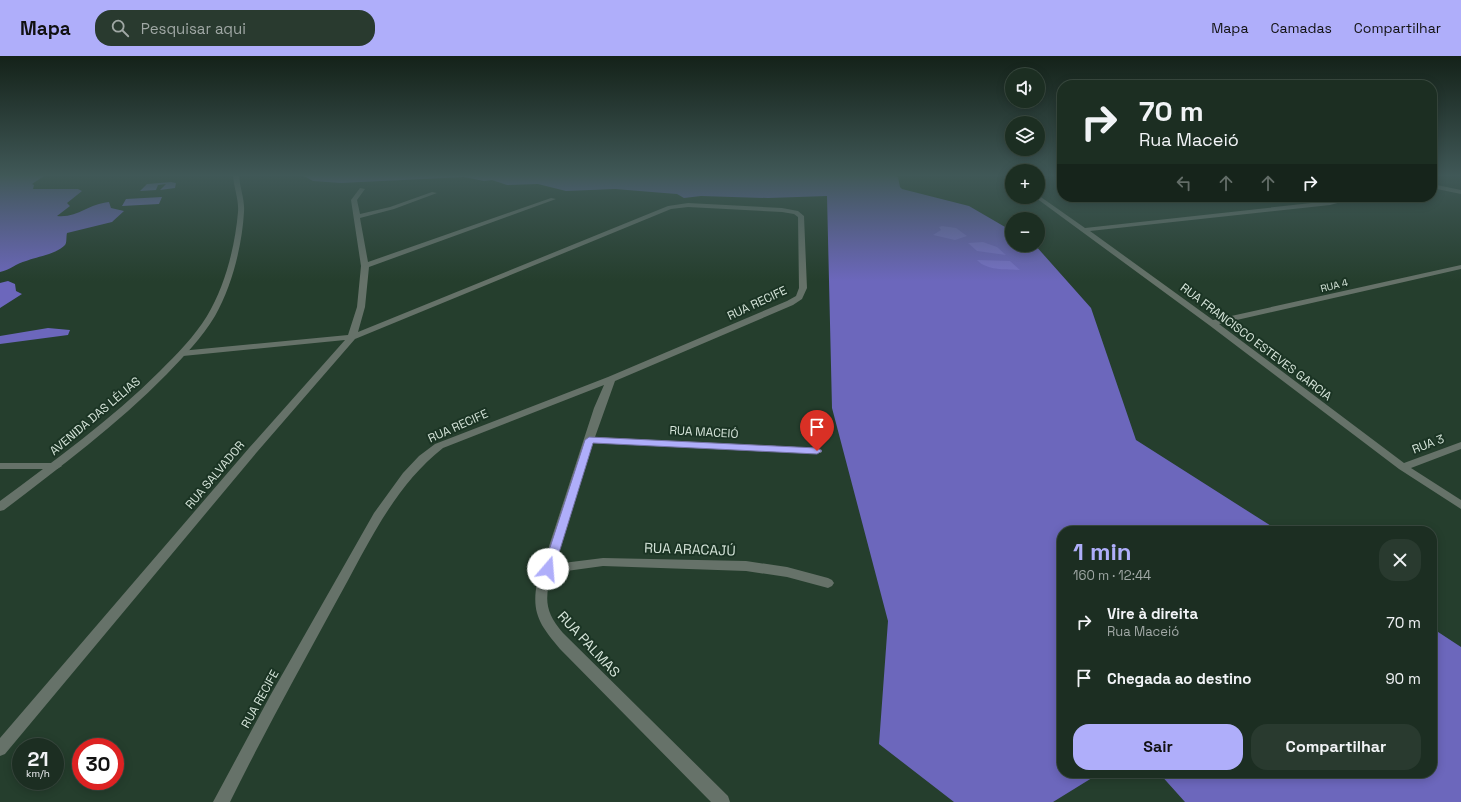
<!DOCTYPE html>
<html lang="pt">
<head>
<meta charset="utf-8">
<style>
	:root { --surface:#1c2e22; --page:#293a2f; --text:#f1f3f6; --muted:#a0a8a5; --line:#3a4a40; --accent:#afaefa }
	body { margin:0; font-family:"Space Grotesk",sans-serif; background:var(--page); color:var(--text); height:100vh; display:flex; flex-direction:column; font-size:15px; white-space:nowrap }
	* { box-sizing:border-box; margin:0 }
	p { font-size:13px; color:var(--muted) }
	.icon { flex:none; width:22px; height:22px; fill:none; stroke:currentColor; stroke-width:2; stroke-linecap:round; stroke-linejoin:round }
	.map { position:relative; flex:1; overflow:hidden }
	.sheet { position:absolute; left:1057px; top:470px; width:380px; height:252px; display:flex; flex-direction:column; background:var(--surface); border-radius:16px; box-shadow:0 2px 10px #0003,0 0 0 1px var(--line) }
	.sheet>* { flex:none }
	.guide { position:absolute; left:1057px; top:24px; width:380px; height:122px; border-radius:16px; box-shadow:0 2px 10px #0003,0 0 0 1px var(--line); background:#1c2e22; color:var(--text); overflow:hidden }
	.fabs { position:absolute; left:1005px; top:12px; display:grid; gap:8px }
	.fabs a { display:grid; place-items:center; width:40px; height:40px; border-radius:50%; background:var(--surface); box-shadow:0 2px 10px #0003,0 0 0 1px var(--line); font-size:20px }
	.speed { position:absolute; left:12px; top:682px; display:flex; gap:8px; font-size:20px; font-weight:700; text-align:center }
	.speed>* { display:grid; place-content:center; width:52px; height:52px; border-radius:50%; background:var(--surface); box-shadow:0 2px 10px #0003,0 0 0 1px var(--line); line-height:1 }
	.speed small { font-size:10px; font-weight:400 }
	.speed .limit { border:6px solid #d22; background:#fff; color:#111 }
	.pin { position:absolute; display:grid; place-items:center; width:34px; height:34px; color:#fff; margin:-41px -17px; border-radius:50% 50% 50% 0; rotate:-45deg; box-shadow:0 0 4px #0007 }
	.pin .icon { rotate:45deg }
	.me { position:absolute; width:44px; margin:-22px; rotate:18deg; stroke-linejoin:round; filter:drop-shadow(0 0 3px #0008) }
	.turn { display:flex; align-items:center; gap:14px; height:84px; padding:0 16px; font-size:18px }
	.turn .icon { width:52px; height:52px; stroke-width:2.5 }
	.turn b { display:block; font-size:28px; line-height:34px }
	.lanes { display:flex; align-items:center; height:38px; padding:0 16px; background:#0003; justify-content:center; gap:20px; direction:ltr }
	.lanes .off { opacity:.35 }
	.round { display:grid; place-items:center; flex:none; width:42px; height:42px; border-radius:16px; background:var(--page) }
	.head { display:flex; align-items:center; justify-content:space-between; height:68px; padding:0 16px }
	h1 { font-size:24px; font-weight:700; line-height:30px; color:var(--accent) }
	.primary-button { display:flex; gap:8px; margin-top:auto; padding:8px 16px }
	.primary-button a { flex:1; height:46px; border-radius:16px; background:var(--accent); color:#111; font-size:16px; font-weight:700; line-height:46px; text-align:center }
	.primary-button a+a { background:var(--page); color:var(--text) }
	ul { padding:0; list-style:none }
	li { display:flex; align-items:center; gap:12px; height:56px; padding:0 16px }
	li div { flex:1 }
	li b { display:block; font-size:15px }
	li em { font-style:normal }
	header { display:flex; align-items:center; gap:24px; box-sizing:border-box; height:56px; padding:0 20px; background:var(--accent); color:#111 }
	header strong { font-size:19px }
	nav { display:flex; gap:22px; margin-inline-start:auto; font-size:14px }
	.search { width:280px; height:36px; background:var(--page); display:flex; align-items:center; gap:10px; box-sizing:border-box; padding:0 14px; border-radius:16px; color:var(--muted); font-size:15px }
	.map>svg:first-child { display:block }
</style>
</head>
<body>
<header>
<strong>Mapa</strong>
<div class="search"><svg class="icon" aria-label="search" viewBox="0 0 24 24"><circle cx="10" cy="10" r="6"/><path d="M15 15l6 6"/></svg>Pesquisar aqui</div>
<nav><a>Mapa</a><a>Camadas</a><a>Compartilhar</a></nav>
</header>
<div class="map">
<svg width="1461" height="746" viewBox="0 0 1461 746">
	<rect width="100%" height="100%" fill="#253e2d"/>
	<path fill="#6c67bc" d="M0,120H44L32,128L34,129L33,133H78L82,135L67,147L70,150L57,160C78,162 88,148 109,146L111,152L124,155L112,166L67,177C66,181 67,187 65,189C57,198 36,201 26,205C17,207 10,214 0,216Z
		M304,120H895L898,121L900,131L902,133L969,150L1012,175V189H1035L1091,252L1136,384L1279,475H1062V717H1100L1053,746H954L879,688L888,565L832,352L827,140L768,142L701,140L684,142L677,138L664,137L615,133L566,135L538,128L507,129L492,124L484,125L464,121L341,127L313,125Z
		M8,225L15,228L16,235L22,238L0,252V227Z
		M48,272L70,274L68,279L0,288V280Z
		M1432,572L1461,591V746H1185L1159,717H1432Z"/>
	<path fill="#7772c8" d="M171,126L176,127L175,132L160,134L166,128L158,129L156,134L140,135L147,128Z
		M162,141L159,148L122,150L126,143Z
		M942,170L956,172L967,180L955,184L933,179L941,174L939,171Z
		M983,186L997,191L1006,199L977,195L968,187Z
		M977,204L1010,205L1020,214C1006,213 987,215 977,204Z"/>
	<g fill="none" stroke-linecap="round" stroke-linejoin="round">
		<path fill="#667269" fill-rule="evenodd" d="M0,407H57L62,410L57,413H0Z"/>
		<path fill="#667269" fill-rule="evenodd" d="M1005,120H1012V125Z
			M1432,128L1461,134V138L1432,132Z
			M360,132L365,133L357,144L360,158L390,151L432,136L437,137L394,153L360,162L368,206L551,142L556,143L369,211L365,251L358,276L668,150L688,147L782,152L798,155L804,160L807,232L802,243L793,249L615,325L595,381L817,392L821,393L822,395L821,397L593,387L555,508L603,502L746,505L787,511L828,522L832,524L834,527L832,530L828,532L787,521L746,515L603,510L552,517C544,543 545,556 563,577L728,740L730,746H711L560,593C541,570 531,558 537,527L594,352L604,329L443,392C392,432 366,493 335,548C299,614 263,679 230,746H213L270,640L374,457L403,417L419,400L435,388L608,321L787,245L796,240L799,232L798,161L794,158L782,156L688,151L671,153L355,283L257,396L5,698L0,700V682L249,392L345,284L183,300L180,299L179,297L180,295L348,279L357,251L361,210L351,144Z
			M1038,139L1085,172L1330,145L1337,144L1339,141H1345L1341,146L1330,149L1090,175L1213,264L1461,209V213L1219,268L1404,407L1461,386V393L1411,412L1461,444V453L1399,413L1209,269L1036,142L1035,141H1038Z"/>
		<path fill="#667269" fill-rule="evenodd" d="M233,120H239C240,132 245,144 244,156C242,190 232,230 215,260C202,282 184,300 167,318C117,369 60,411 4,454L0,455V445C55,404 111,364 160,315C177,298 194,281 207,260C225,230 235,191 238,156C239,144 234,132 233,120Z"/>
	</g>
	<linearGradient id="sky" x2="0" y2="1"><stop stop-color="#142219"/><stop offset="0.53" stop-color="#405857"/><stop offset="1" stop-color="#405857" stop-opacity="0"/></linearGradient>
	<rect width="1461" height="225" fill="url(#sky)"/>
	<path fill="#afaefa" stroke="#7271a2" d="M589,381L817,392L822,395L817,398L593,387L554,513L552,516H545L543,513L585,384Z"/>
	<g text-anchor="middle" stroke-width="4" stroke-linejoin="round" paint-order="stroke">
		<g font-size="10" fill="#d5e4d9" stroke="#1b3424">
			<text transform="translate(1334 229) rotate(-14)" y="4">RUA 4</text>
		</g>
		<g font-size="12" fill="#d5e4d9" stroke="#1b3424">
			<text transform="translate(757 247) rotate(-25)" y="4">RUA RECIFE</text>
			<text transform="translate(1256 286) rotate(37)" y="4">RUA FRANCISCO ESTEVES GARCIA</text>
			<text transform="translate(95 360) rotate(-40)" y="4">AVENIDA DAS LÉLIAS</text>
			<text transform="translate(458 370) rotate(-24)" y="4">RUA RECIFE</text>
			<text transform="translate(704 376) rotate(3)" y="4">RUA MACEIÓ</text>
			<text transform="translate(1428 388) rotate(-21)" y="4">RUA 3</text>
			<text transform="translate(215 419) rotate(-50)" y="4">RUA SALVADOR</text>
			<text transform="translate(260 643) rotate(-61)" y="4">RUA RECIFE</text>
		</g>
		<g font-size="14" fill="#d5e4d9" stroke="#1b3424">
			<text transform="translate(690 493) rotate(2)" y="5">RUA ARACAJÚ</text>
			<text transform="translate(589 588) rotate(47)" y="5">RUA PALMAS</text>
		</g>
	</g>
</svg>
<div class="fabs">
<a><svg class="icon" aria-label="sound" viewBox="0 0 24 24"><path d="M4 9h4l5-4v14l-5-4H4zM17 9q2 3 0 6"/></svg></a>
<a><svg class="icon" aria-label="layers" viewBox="0 0 24 24"><path d="M12 4l9 5-9 5-9-5zM3 14l9 5 9-5"/></svg></a>
<a>+</a>
<a>−</a>
</div>
<div class="speed"><div>21<small>km/h</small></div><div class="limit">30</div></div>
<div class="pin" style="left:817px;top:395px;background:#d93025"><svg class="icon" aria-label="arrive" viewBox="0 0 24 24"><path d="M6 21V4h12l-3 4 3 4H6"/></svg></div>
<svg class="me" style="left:548px;top:513px" viewBox="-20 -20 40 40"><circle r="19" fill="#fff"/><path d="M0-13L10 11 0 6-10 11z" fill="#afaefa"/></svg>
<div class="guide">
<div class="turn"><svg class="icon" aria-label="right" viewBox="0 0 24 24"><path d="M7 20v-9h11M14 6l5 5-5 5"/></svg><div><b>70 m</b>Rua Maceió</div></div>
<div class="lanes"><svg class="icon off" aria-label="left" viewBox="0 0 24 24"><path d="M17 20v-9H6M10 6l-5 5 5 5"/></svg><svg class="icon off" aria-label="ahead" viewBox="0 0 24 24"><path d="M12 20V5M6 11l6-6 6 6"/></svg><svg class="icon off" aria-label="ahead" viewBox="0 0 24 24"><path d="M12 20V5M6 11l6-6 6 6"/></svg><svg class="icon" aria-label="right" viewBox="0 0 24 24"><path d="M7 20v-9h11M14 6l5 5-5 5"/></svg></div>
</div>
<section class="sheet">
<div class="head"><div><h1>1 min</h1><p>160 m · 12:44</p></div><a class="round"><svg class="icon" aria-label="close" viewBox="0 0 24 24"><path d="M6 6l12 12M18 6L6 18"/></svg></a></div>
<ul>
<li><svg class="icon" aria-label="right" viewBox="0 0 24 24"><path d="M7 20v-9h11M14 6l5 5-5 5"/></svg><div><b>Vire à direita</b><p>Rua Maceió</p></div><em>70 m</em></li>
<li><svg class="icon" aria-label="arrive" viewBox="0 0 24 24"><path d="M6 21V4h12l-3 4 3 4H6"/></svg><div><b>Chegada ao destino</b></div><em>90 m</em></li>
</ul>
<div class="primary-button"><a>Sair</a><a>Compartilhar</a></div>
</section>
</div>
</body>
</html>
